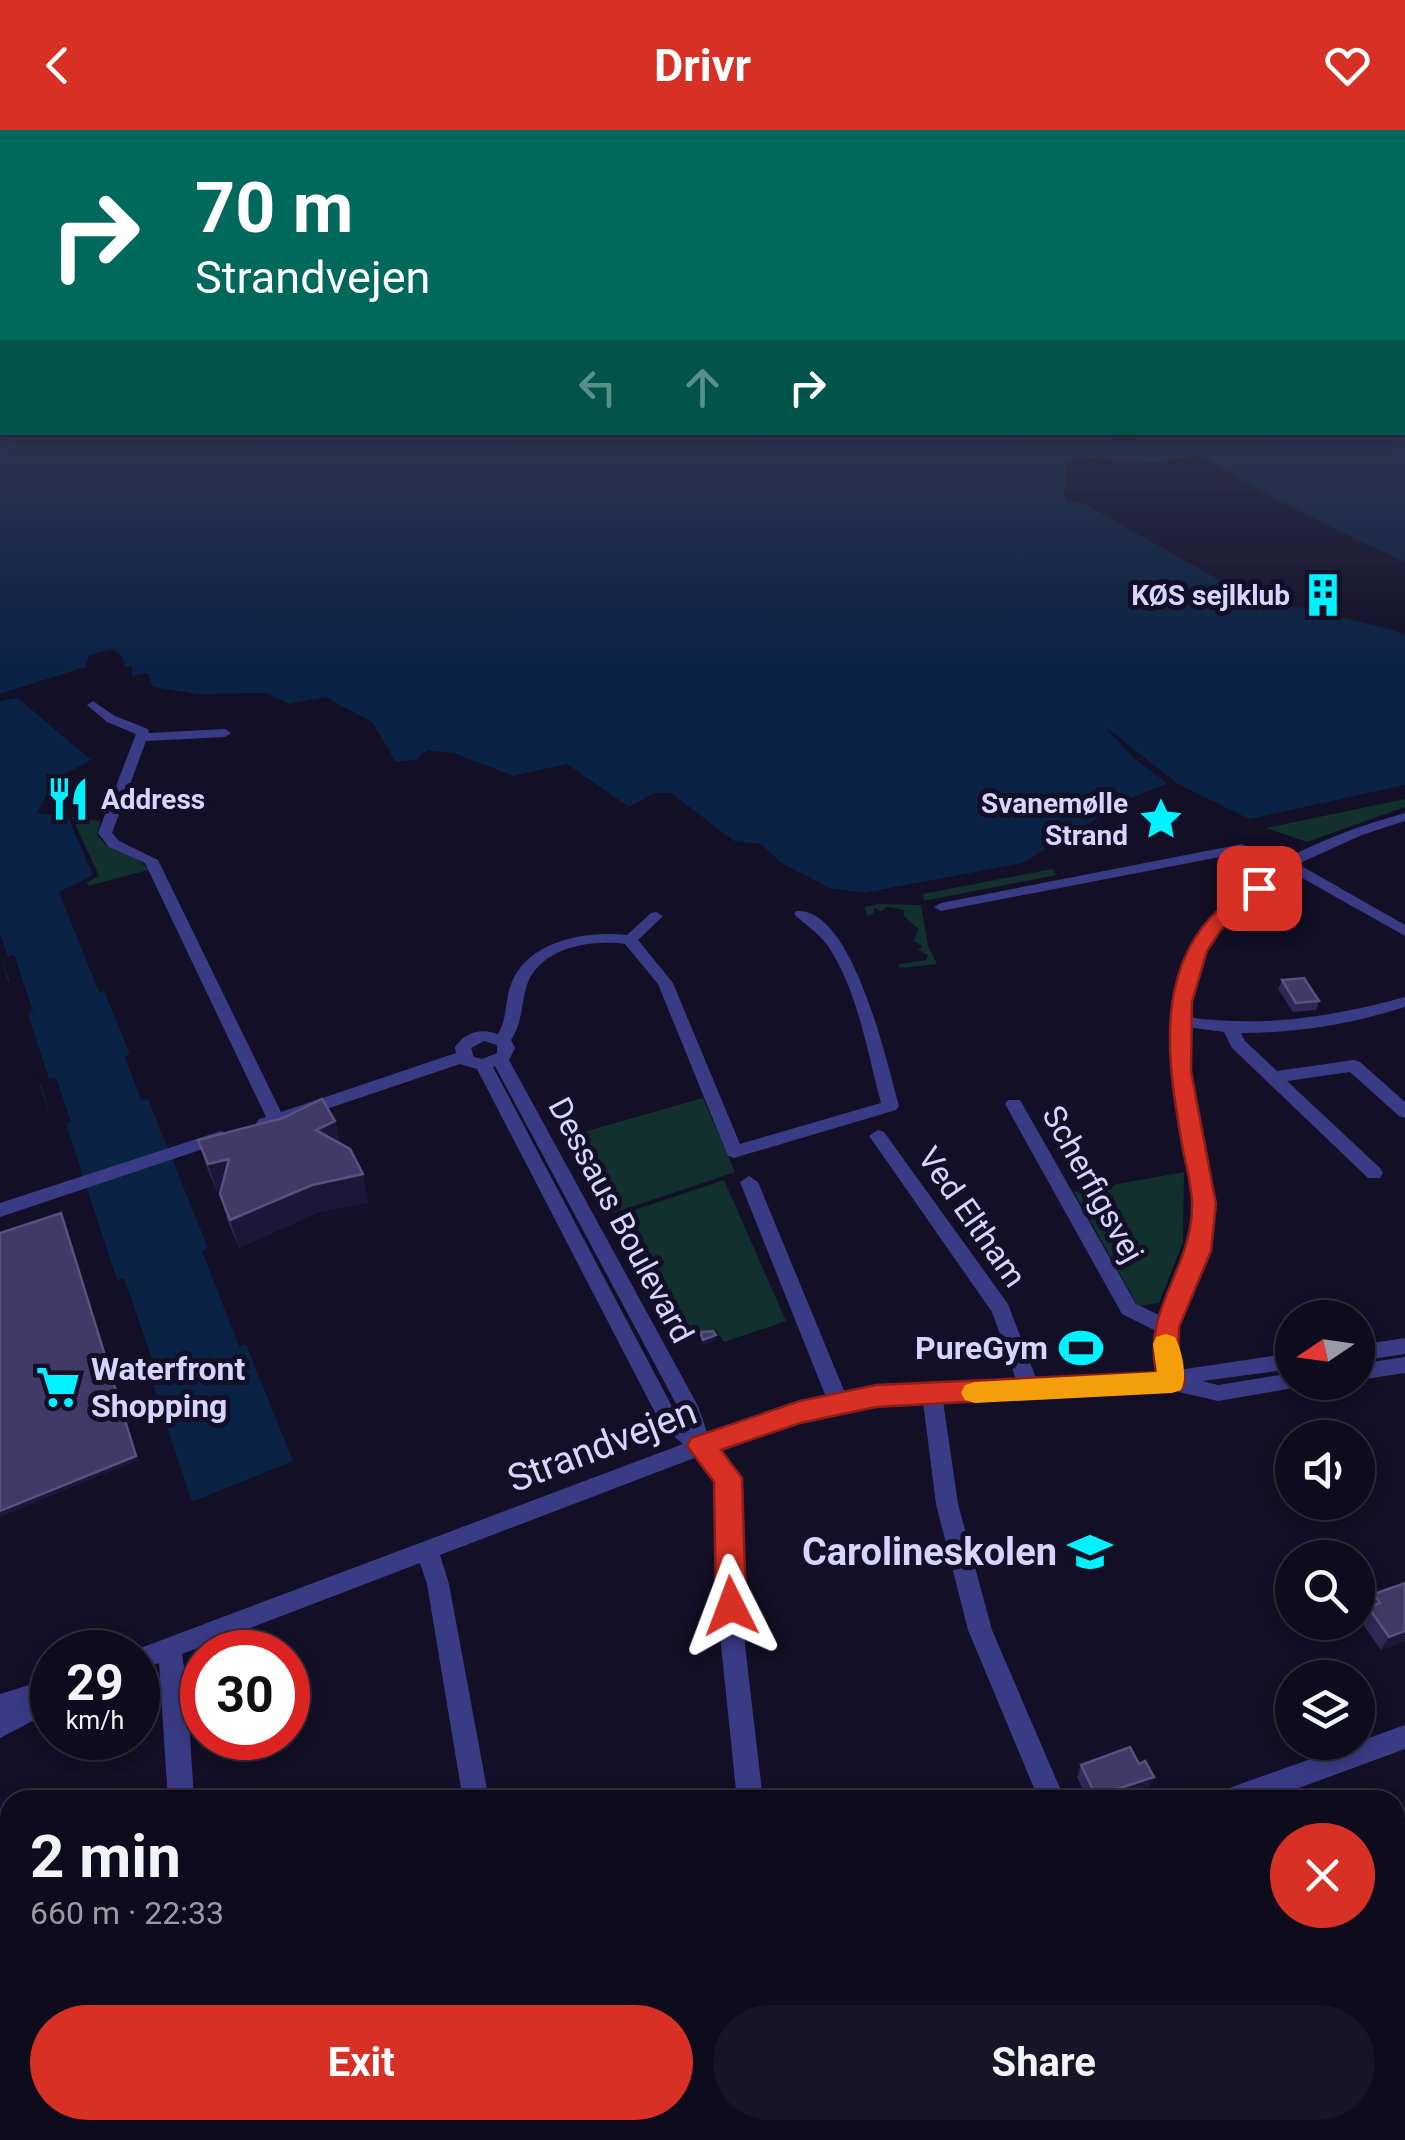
<!DOCTYPE html>
<html lang="en">
<head>
<meta charset="utf-8">
<style>
	:root { --surface:#0e0b1c; --page:#171425; --text:#f1f3f6; --muted:#9b9ba3; --line:#2e2b3b; --accent:#d93025 }
	body { margin:0; font-family:Roboto,sans-serif; background:var(--page); color:var(--text); height:100vh; display:flex; flex-direction:column; font-size:38px; white-space:nowrap }
	* { box-sizing:border-box; margin:0 }
	p { font-size:32px; color:var(--muted) }
	.icon { flex:none; width:55px; height:55px; fill:none; stroke:currentColor; stroke-width:2; stroke-linecap:round; stroke-linejoin:round }
	.map { position:relative; flex:1; overflow:hidden }
	.details { position:absolute; left:0px; top:1660px; width:1405px; height:350px; display:flex; flex-direction:column; background:var(--surface); border-radius:30px 30px 0 0; box-shadow:0 5px 15px #0003,0 0 0 2px var(--line) }
	.details>* { flex:none }
	.guide { position:absolute; left:0px; top:0px; width:1405px; height:305px; box-shadow:0 5px 15px #0003,0 0 0 2px var(--line); background:#00695c; color:#fff; overflow:hidden }
	.needle { width:65px; rotate:257deg }
	.buttons { position:absolute; left:1275px; top:1170px; display:grid; gap:20px }
	.buttons a { display:grid; place-items:center; width:100px; height:100px; border-radius:50%; background:var(--surface); box-shadow:0 5px 15px #0003,0 0 0 2px var(--line); font-size:50px }
	.speed { position:absolute; left:30px; top:1500px; display:flex; gap:20px; font-size:50px; font-weight:700; text-align:center }
	.speed>* { display:grid; place-content:center; width:130px; height:130px; border-radius:50%; background:var(--surface); box-shadow:0 5px 15px #0003,0 0 0 2px var(--line); line-height:1 }
	.speed small { font-size:25px; font-weight:400 }
	.speed .limit { border:15px solid #d22; background:#fff; color:#111 }
	.pin { position:absolute; display:grid; place-items:center; width:85px; height:85px; color:#fff; margin:-42px; border-radius:20px; box-shadow:0 5px 15px #0006 }
	.me { position:absolute; width:110px; margin:-55px; rotate:357deg; stroke-linejoin:round; filter:drop-shadow(0 0 8px #0008) }
	.turn { display:flex; align-items:center; gap:35px; height:210px; padding:0 30px; font-size:45px }
	.turn .icon { width:130px; height:130px; stroke-width:2.5 }
	.turn b { display:block; font-size:70px; line-height:85px }
	.lanes { display:flex; align-items:center; height:95px; padding:0 30px; background:#0003; justify-content:center; gap:50px; direction:ltr }
	.lanes .off { opacity:.35 }
	.round { display:grid; place-items:center; flex:none; width:105px; height:105px; border-radius:52px; background:var(--page) }
	.overview { display:flex; align-items:center; justify-content:space-between; height:170px; padding:0 30px }
	h1 { font-size:60px; font-weight:700; line-height:75px }
	.primary-button { display:flex; gap:20px; margin-top:auto; padding:20px 30px }
	.primary-button a { flex:1; height:115px; border-radius:60px; background:var(--accent); color:#fff; font-size:40px; font-weight:700; line-height:115px; text-align:center }
	.primary-button a+a { background:var(--page); color:var(--text) }
	header { display:flex; justify-content:space-between; align-items:center; height:130px; padding:0 30px; background:var(--accent); color:#fff; font-size:45px; font-weight:700 }
	.map>svg:first-child { display:block }
</style>
</head>
<body>
<header><svg class="icon" aria-label="back" viewBox="0 0 24 24"><path d="M15 5l-7 7 7 7"/></svg>Drivr<svg class="icon" aria-label="heart" viewBox="0 0 24 24"><path d="M12 20l-8-8c-3-5 5-10 8-4 3-6 11-1 8 4z"/></svg></header>
<div class="map">
<svg width="1405" height="2010" viewBox="0 0 1405 2010">
	<rect width="100%" height="100%" fill="#120f26"/>
	<path fill="#12302e" d="M1405,669V677L1307,712L1266,698Z
		M72,687L100,691L97,704C108,725 136,720 148,740L88,756L87,752L98,746Z
		M1052,739L1057,745L924,771L923,764Z
		M879,774L921,775L928,816L937,834L900,838L898,834L926,830L928,825L918,820L922,816L914,811L918,799L904,786V780L887,777L881,781L874,778L873,784L867,786L865,777Z
		M703,968L735,1042L613,1083L566,1007Z
		M1184,1042L1183,1112L1159,1173L1138,1176L1074,1062Z
		M724,1050L786,1191L724,1212L716,1200L691,1208L619,1085Z"/>
	<path fill="#0a2244" d="M0,257L2,302H1090L1106,305L1114,312L1173,302H1402L1405,298V433L1277,370L1201,325L1153,332L1075,327L1066,336L1067,358H1062L1067,372H1081L1244,464L1393,500L1405,506V655L1249,689L1178,654L1104,596L1134,628L1168,654L1133,667L1022,733L864,763L830,758L780,732L761,714L734,711L671,663H654L629,677L567,634L513,646L454,623L428,620L416,630L396,632L372,592L325,567L289,574L266,563L197,564L153,557L147,543L132,546V536L125,537L123,528L114,519L89,525L85,537L0,564Z
		M23,567L101,628L64,646L45,680L74,683L72,688L99,746L74,758L307,1332L181,1385L141,1261L146,1258L58,997L54,998L39,953L43,951L21,885L17,886L0,823V571Z"/>
	<path fill="#120f26" d="M23,567L101,628L64,646L45,680L74,683L72,688L99,746L74,758L307,1332L181,1385L141,1261L146,1258L58,997L54,998L21,885L17,886L7,854L10,852L0,823V803L8,827L14,825L33,881L28,884L49,949L56,947L71,992L66,994L117,1150L124,1148L158,1246L151,1249L192,1372L293,1331L246,1214L239,1216L202,1121L208,1118L148,969L141,970L125,927L130,924L104,861L99,862L59,762L93,745L68,687L37,683L55,649L91,630L18,568Z"/>
	<g fill="none" stroke-linecap="round" stroke-linejoin="round">
		<path fill="#3a3b85" fill-rule="evenodd" d="M93,571L115,586L148,599L149,603L225,599L231,603L225,607L146,611L112,703L119,711L158,730L281,982L456,923L455,917C466,902 480,898 498,904C507,889 505,873 510,857C525,811 584,800 627,805L651,783L656,782L663,786L638,810L673,853L740,1014L881,973C867,921 858,861 828,816C818,802 805,795 794,784L796,781C853,776 887,934 899,976L896,980L734,1028L728,1026L658,854L625,814C590,809 537,818 526,858C521,877 522,893 511,910L515,918L509,930L698,1276L708,1305L826,1267L740,1052L749,1046L758,1052L845,1263L932,1255L1017,1252L992,1182L872,1010L869,1006L878,1000L884,1002L1008,1174L1037,1251L1145,1248L1160,1244L1156,1201L1122,1184L1005,974L1008,970H1020L1136,1174L1161,1186C1178,1150 1194,1118 1195,1077C1195,1039 1183,1002 1175,964C1156,867 1190,797 1268,739L1240,723L941,781L934,777L941,773L1242,714L1278,733C1318,711 1361,695 1405,683V691L1362,705L1298,734L1405,795V806L1288,740C1276,750 1257,760 1243,773C1210,804 1197,843 1187,887C1263,898 1332,887 1405,867V877C1351,894 1298,903 1241,903L1245,911L1277,941L1354,930L1360,932L1405,972V988L1399,986L1350,942L1287,951L1380,1038L1383,1043L1380,1048H1368L1232,918L1224,902L1187,897C1188,912 1187,928 1188,943C1194,1003 1221,1055 1209,1117C1198,1166 1167,1185 1179,1240L1292,1223V1239L1202,1251L1218,1255L1292,1243V1252H1301L1299,1257L1218,1271L1166,1259L1145,1264L1031,1270L943,1271L958,1374L992,1500L1065,1670H1039L968,1500L936,1374L923,1272L838,1280L717,1320L739,1349L745,1515L763,1670H737L721,1515L717,1352L697,1327L440,1425L449,1454L489,1670H463L427,1454L420,1433L182,1524L187,1556L194,1670H168L159,1533L138,1541V1522H130L683,1314L662,1296L477,939L460,934L282,994L265,999L259,997L256,993L259,989L266,987L145,733L109,717L98,703L136,604L107,592L87,575ZM484,911L497,915V923L482,929L474,927L471,918ZM495,936L681,1283L683,1289L676,1284L493,937Z
			M221,1001L230,1007L227,1011L0,1087V1073Z
			M1405,1208V1224L1358,1231V1215Z
			M1405,1227V1243L1358,1250V1234Z
			M42,1551L52,1557V1581L0,1608V1564Z
			M1405,1595V1619L1266,1670H1219L1223,1661L1232,1657Z
			M152,2000H182L181,2010H151Z
			M207,2000H265L260,2010H203Z
			M494,2000H524L525,2010H495Z
			M838,2000H868L871,2010H841Z
			M1193,2000H1223L1227,2010H1197Z"/>
	</g>
	<path fill="#2f2854" d="M1402,258L1405,261V289L1402,288Z
		M1282,850L1319,871L1316,880L1293,882L1278,859Z
		M335,991L340,1013L369,1072L319,1082L239,1118L228,1092L220,1064L221,1061L217,1062L207,1038L198,1010Z
		M1405,1453V1511L1381,1520L1360,1490L1374,1464Z
		M1139,1634L1154,1647L1148,1659L1114,1670H1087L1077,1647L1081,1635Z"/>
	<path fill="#1c163a" d="M335,991L341,1018L316,1000Z
		M229,1029L237,1056L217,1062L208,1034Z
		M363,1044L369,1072L319,1082L239,1118L230,1090L312,1055Z
		M63,1087L138,1330L0,1387V1381Z
		M716,1205V1210L703,1215V1210Z
		M1405,1501V1511L1381,1520L1389,1507Z
		M1154,1647L1148,1659L1114,1670H1094L1096,1666Z"/>
	<path fill="#413a66" stroke="#58527e" stroke-width="2.5" d="M1304,848L1319,871L1296,873L1282,850Z
		M322,969L335,991L316,1000L350,1019L363,1044L312,1055L230,1090L220,1064L229,1029L208,1034L198,1010L283,988Z
		M61,1083L136,1326L0,1381V1103Z
		M713,1201L716,1205L703,1210L700,1202Z
		M1405,1453V1501L1389,1507L1368,1477L1380,1473L1374,1464Z
		M1130,1617L1139,1634L1145,1631L1154,1647L1096,1666L1081,1635Z"/>
	<linearGradient id="sky" x2="0" y2="1"><stop stop-color="#0a0815"/><stop offset="0.48" stop-color="#333752"/><stop offset="1" stop-color="#333752" stop-opacity="0"/></linearGradient>
	<rect width="1405" height="539" fill="url(#sky)"/>
	<path fill="#d93025" stroke="#8d1f18" stroke-width="2.5" d="M1259,752L1265,754V762L1239,780L1220,801L1207,821L1192,872L1191,941L1216,1074L1211,1121L1179,1197L1178,1224L1185,1252L1181,1260L876,1277L800,1293L721,1320L742,1348L746,1476L741,1486L731,1490L720,1486L716,1476L714,1352L687,1316L691,1308L800,1271L876,1255L1156,1242C1142,1179 1193,1138 1192,1074C1192,1055 1185,1033 1182,1014C1169,939 1154,850 1210,788C1224,774 1239,758 1259,752Z"/>
	<path fill="#f59e0b" d="M1166,1204L1175,1207C1182,1220 1188,1247 1181,1260L1172,1263L975,1273L965,1270L961,1263L965,1255L975,1252L1157,1242L1153,1214L1156,1207Z"/>
	<defs>
		<g id="building-bare" transform="scale(3.45)"><path d="M-4-6H4V6H1V3H-1V6H-4ZM-2.5-4.3h1.7v1.8h-1.7ZM.8-4.3h1.7v1.8H.8ZM-2.5-1h1.7V.8h-1.7ZM.8-1h1.7V.8H.8Z" fill="#00f1ff" stroke="#120f26" stroke-width="2.5" paint-order="stroke"/></g>
		<g id="restaurant-bare" transform="scale(3.45)"><path d="M-5-6h1v4h1v-4h1v4h1v-4h1v5L-1.5 .5V6h-2V.5L-5-1ZM5-6V6H3V1.5H1.5Q1.5-4 5-6Z" fill="#00f1ff" stroke="#120f26" stroke-width="2.5" paint-order="stroke"/></g>
		<g id="sight-bare" transform="scale(3.45)"><path d="M0-6L1.8-2.2L6-1.7L2.9 1.2L3.7 5.4L0 3.3L-3.7 5.4L-2.9 1.2L-6-1.7L-1.8-2.2Z" fill="#00f1ff" stroke="#120f26" stroke-width="2.5" paint-order="stroke"/></g>
		<g id="stadium-bare" transform="scale(3.45)"><path d="M0-5a6.5 5 0 1 0 0 10a6.5 5 0 1 0 0-10ZM-3.5-1.8h7v3.6h-7Z" fill="#00f1ff" stroke="#120f26" stroke-width="2.5" paint-order="stroke"/></g>
		<g id="supermarket-bare" transform="scale(3.45)"><path d="M-6-5.5h2.5l.6 2H6L4.5 2H-2.5L-4.4-4H-6ZM-1.5 3.2a1.3 1.3 0 1 0 .1 0ZM3 3.2a1.3 1.3 0 1 0 .1 0Z" fill="#00f1ff" stroke="#120f26" stroke-width="2.5" paint-order="stroke"/></g>
		<g id="school-bare" transform="scale(3.45)"><path d="M0-5L7-2L0 1L-7-2ZM-4 1L0 2.5L4 1V4Q0 6-4 4Z" fill="#00f1ff" stroke="#120f26" stroke-width="2.5" paint-order="stroke"/></g>
	</defs>
	<g fill-rule="evenodd">
		<use href="#building-bare" x="1323" y="465"/>
		<use href="#restaurant-bare" x="68" y="669"/>
		<use href="#sight-bare" x="1161" y="689"/>
		<use href="#stadium-bare" x="1081" y="1218"/>
		<use href="#supermarket-bare" x="58" y="1257"/>
		<use href="#school-bare" x="1090" y="1422"/>
	</g>
	<g text-anchor="middle" stroke-width="10" stroke-linejoin="round" paint-order="stroke">
		<g font-size="28" font-weight="bold" fill="#d7d4ff" stroke="#120f26" text-anchor="end">
			<text x="1290" y="475">KØS sejlklub</text>
			<text x="101" y="679" text-anchor="start">Address</text>
			<text x="1128" y="683">Svanemølle<tspan x="1128" dy="32">Strand</tspan></text>
		</g>
		<g font-size="32" fill="#d7d4ff" stroke="#120f26">
			<text transform="translate(1093 1054) rotate(61)" y="11">Scherfigsvej</text>
			<text transform="translate(972 1087) rotate(55)" y="11">Ved Eltham</text>
			<text transform="translate(621 1090) rotate(62)" y="11">Dessaus Boulevard</text>
		</g>
		<g font-size="32" font-weight="bold" fill="#d7d4ff" stroke="#120f26" text-anchor="end">
			<text x="1048" y="1229">PureGym</text>
			<text x="91" y="1250" text-anchor="start">Waterfront<tspan x="91" dy="37">Shopping</tspan></text>
		</g>
		<g font-size="38" fill="#d7d4ff" stroke="#120f26">
			<text transform="translate(602 1315) rotate(-21)" y="13">Strandvejen</text>
		</g>
		<g font-size="38" font-weight="bold" fill="#d7d4ff" stroke="#120f26" text-anchor="end">
			<text x="1057" y="1435">Carolineskolen</text>
		</g>
	</g>
</svg>
<div class="buttons">
<a><svg class="needle" viewBox="-14 -14 28 28"><path d="M0-13l5 13h-10z" fill="#e53935"/><path d="M0 13l5-13h-10z" fill="#9b9ba3"/></svg></a>
<a><svg class="icon" aria-label="sound" viewBox="0 0 24 24"><path d="M4 9h4l5-4v14l-5-4H4zM17 9q2 3 0 6"/></svg></a>
<a><svg class="icon" aria-label="search" viewBox="0 0 24 24"><circle cx="10" cy="10" r="6"/><path d="M15 15l6 6"/></svg></a>
<a><svg class="icon" aria-label="layers" viewBox="0 0 24 24"><path d="M12 4l9 5-9 5-9-5zM3 14l9 5 9-5"/></svg></a>
</div>
<div class="speed"><div>29<small>km/h</small></div><div class="limit">30</div></div>
<div class="pin" style="left:1259px;top:758px;background:#d93025"><svg class="icon" aria-label="arrive" viewBox="0 0 24 24"><path d="M6 21V4h12l-3 4 3 4H6"/></svg></div>
<svg class="me" style="left:731px;top:1476px" viewBox="-20 -20 40 40"><path d="M0-17L14 15 0 8-14 15z" fill="#d93025" stroke="#fff" stroke-width="4"/></svg>
<div class="guide">
<div class="turn"><svg class="icon" aria-label="right" viewBox="0 0 24 24"><path d="M7 20v-9h11M14 6l5 5-5 5"/></svg><div><b>70 m</b>Strandvejen</div></div>
<div class="lanes"><svg class="icon off" aria-label="left" viewBox="0 0 24 24"><path d="M17 20v-9H6M10 6l-5 5 5 5"/></svg><svg class="icon off" aria-label="ahead" viewBox="0 0 24 24"><path d="M12 20V5M6 11l6-6 6 6"/></svg><svg class="icon" aria-label="right" viewBox="0 0 24 24"><path d="M7 20v-9h11M14 6l5 5-5 5"/></svg></div>
</div>
<section class="details">
<div class="overview"><div><h1>2 min</h1><p>660 m · 22:33</p></div><a class="round" style="background:#d93025;color:#fff"><svg class="icon" aria-label="close" viewBox="0 0 24 24"><path d="M6 6l12 12M18 6L6 18"/></svg></a></div>
<div class="primary-button"><a>Exit</a><a>Share</a></div>
</section>
</div>
</body>
</html>
